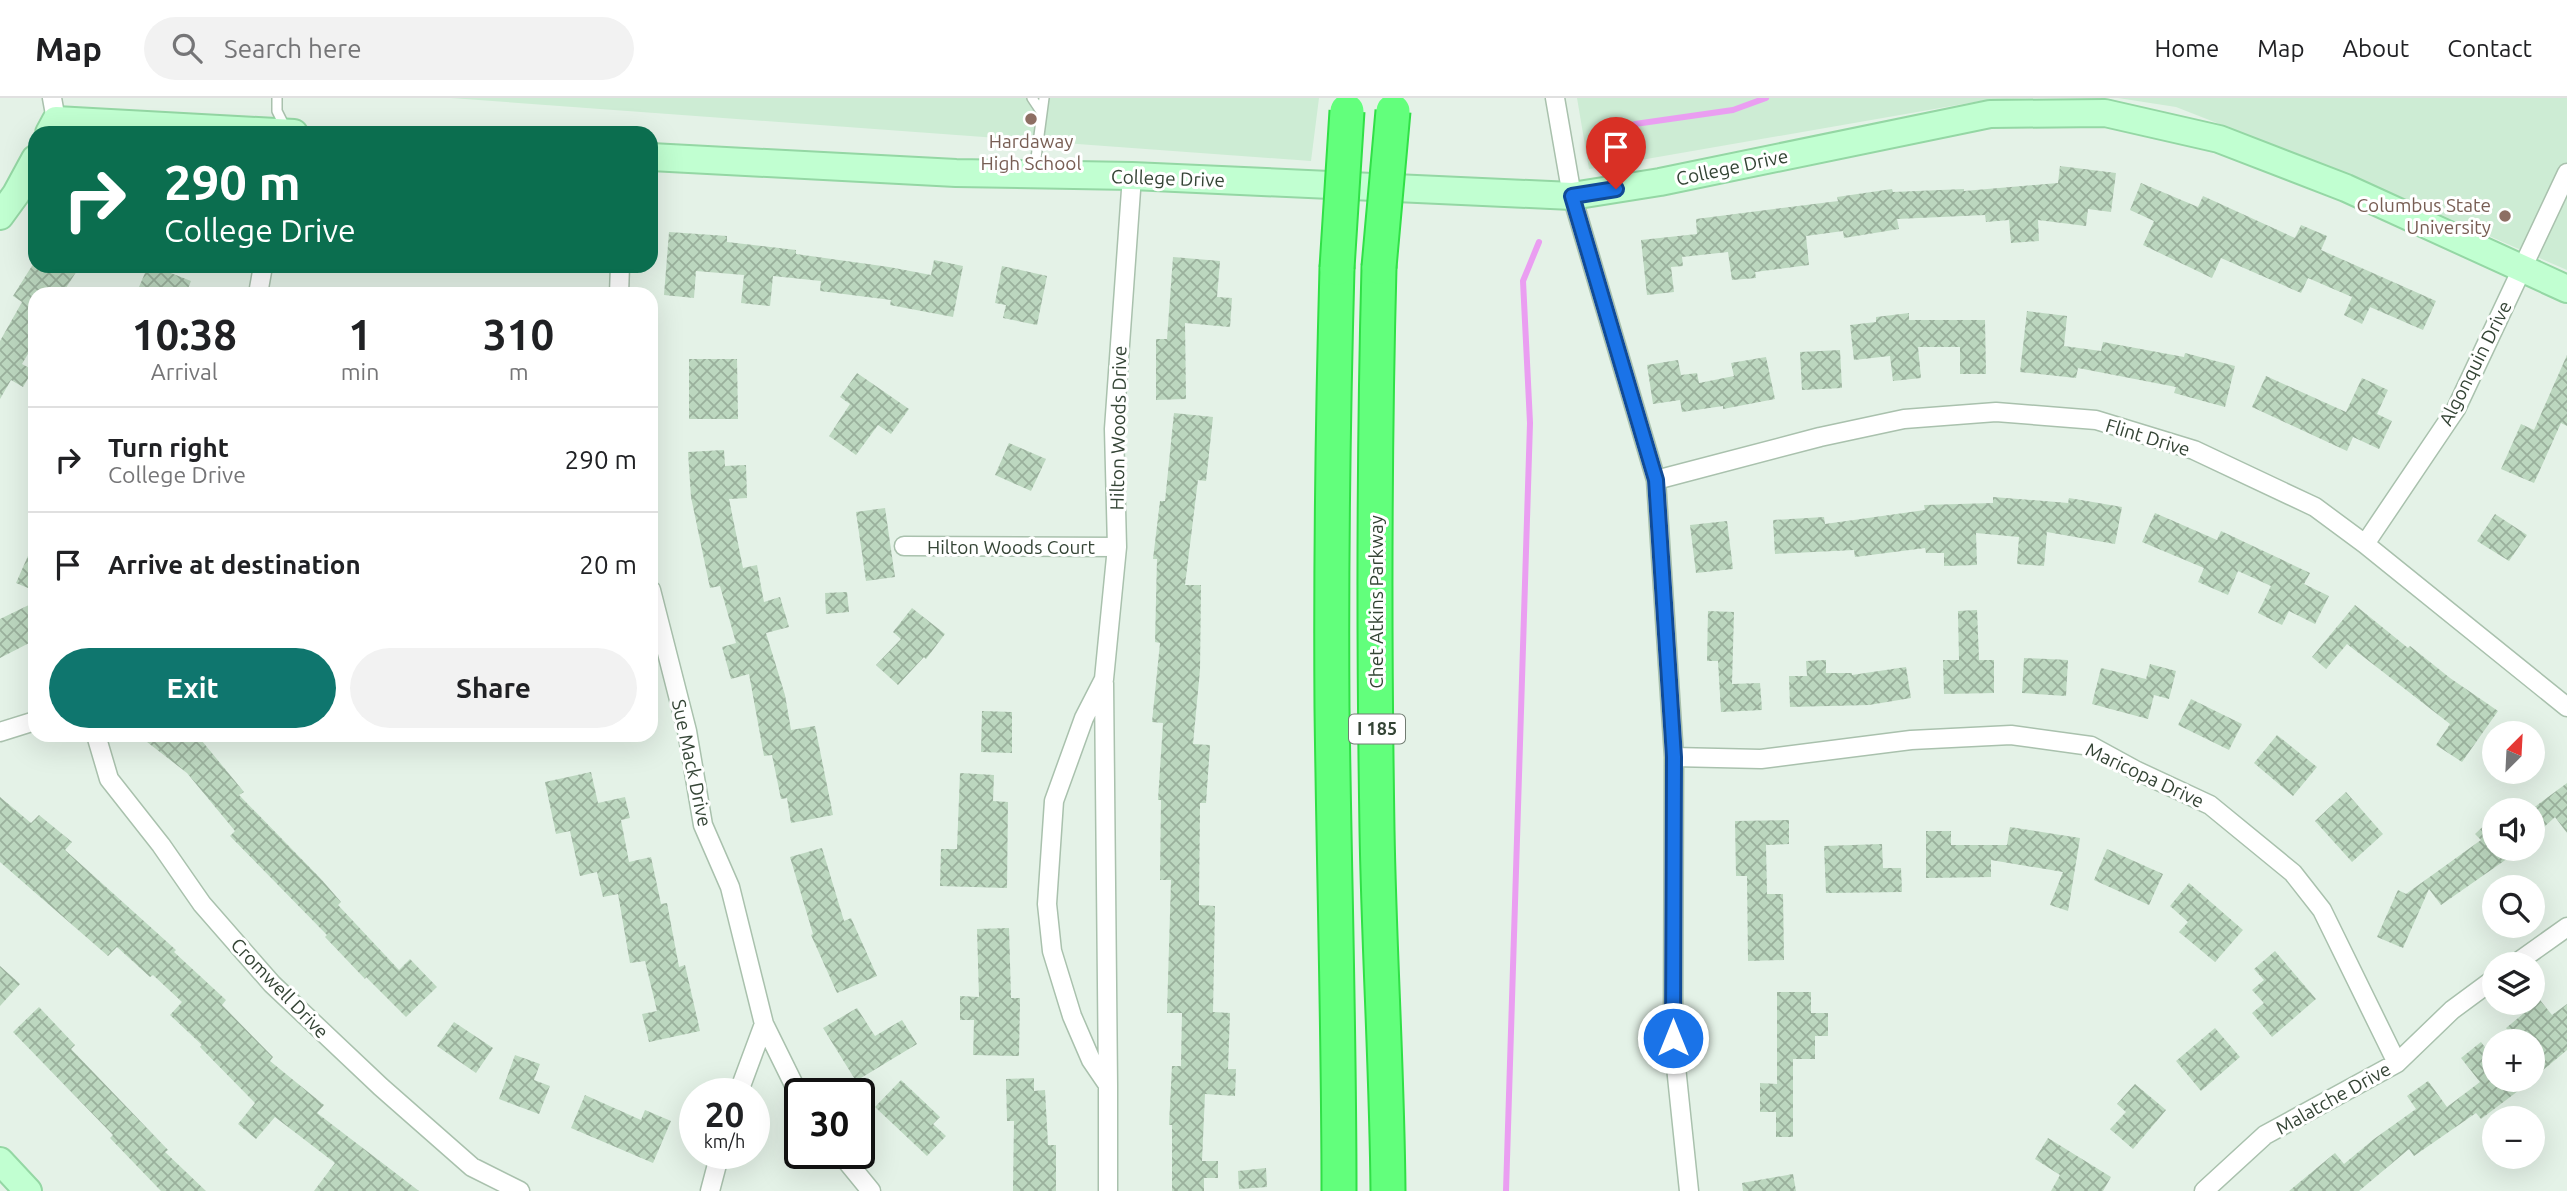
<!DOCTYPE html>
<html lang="en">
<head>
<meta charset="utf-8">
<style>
	:root { --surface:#fff; --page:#f2f2f2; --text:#202124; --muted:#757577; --line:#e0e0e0; --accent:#0f766e }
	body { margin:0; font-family:Ubuntu,sans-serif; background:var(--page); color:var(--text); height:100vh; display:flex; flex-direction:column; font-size:26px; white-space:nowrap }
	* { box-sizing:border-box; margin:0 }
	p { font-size:23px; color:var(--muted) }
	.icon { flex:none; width:38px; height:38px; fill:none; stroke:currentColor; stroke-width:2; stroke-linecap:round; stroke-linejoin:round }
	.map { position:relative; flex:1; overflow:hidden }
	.drawer { position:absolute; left:28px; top:189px; width:630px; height:455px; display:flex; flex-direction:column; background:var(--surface); border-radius:21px; box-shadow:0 7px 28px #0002 }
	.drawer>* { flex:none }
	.banner { position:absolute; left:28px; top:28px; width:630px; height:147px; border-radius:21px; box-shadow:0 7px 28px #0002; background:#0b6e4f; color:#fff; overflow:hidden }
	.needle { width:46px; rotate:24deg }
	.fabs { position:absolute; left:2482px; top:623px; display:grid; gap:14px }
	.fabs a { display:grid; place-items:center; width:63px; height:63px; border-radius:50%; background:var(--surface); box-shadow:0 7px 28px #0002; font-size:35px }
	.speed { position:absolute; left:679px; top:980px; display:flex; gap:14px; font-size:35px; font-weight:700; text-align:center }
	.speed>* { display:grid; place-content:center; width:91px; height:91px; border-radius:50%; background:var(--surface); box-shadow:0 7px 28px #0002; line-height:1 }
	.speed small { font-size:18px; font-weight:400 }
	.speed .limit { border:4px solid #111; border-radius:10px; background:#fff; color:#111 }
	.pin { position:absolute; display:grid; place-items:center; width:60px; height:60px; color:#fff; margin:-72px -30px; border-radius:50% 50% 50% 0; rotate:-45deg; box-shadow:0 0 7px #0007 }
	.pin .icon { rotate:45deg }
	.me { position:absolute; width:77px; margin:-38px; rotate:0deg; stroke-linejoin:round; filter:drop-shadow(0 0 5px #0008) }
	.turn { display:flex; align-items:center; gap:24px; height:147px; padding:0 21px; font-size:32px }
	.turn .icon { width:91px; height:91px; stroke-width:2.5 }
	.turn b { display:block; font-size:49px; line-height:60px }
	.eta { display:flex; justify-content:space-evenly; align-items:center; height:119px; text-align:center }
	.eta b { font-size:42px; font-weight:700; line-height:49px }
	.primary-button { display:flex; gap:14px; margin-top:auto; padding:14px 21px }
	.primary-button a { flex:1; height:80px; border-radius:42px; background:var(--accent); color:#fff; font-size:28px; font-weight:700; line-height:80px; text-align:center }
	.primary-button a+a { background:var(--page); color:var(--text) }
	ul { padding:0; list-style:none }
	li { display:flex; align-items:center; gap:21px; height:105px; padding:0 21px; border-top:2px solid var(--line) }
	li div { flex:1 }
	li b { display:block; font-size:26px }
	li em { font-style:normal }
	header { display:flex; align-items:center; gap:42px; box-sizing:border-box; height:98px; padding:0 35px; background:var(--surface); border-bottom:2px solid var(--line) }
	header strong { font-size:33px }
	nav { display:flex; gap:38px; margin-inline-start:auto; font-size:24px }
	.search { width:490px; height:63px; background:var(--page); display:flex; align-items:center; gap:18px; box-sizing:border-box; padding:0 24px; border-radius:38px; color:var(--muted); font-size:26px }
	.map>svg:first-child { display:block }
</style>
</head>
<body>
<header>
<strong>Map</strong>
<div class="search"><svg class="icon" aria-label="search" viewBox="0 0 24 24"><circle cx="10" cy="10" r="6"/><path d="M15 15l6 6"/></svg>Search here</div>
<nav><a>Home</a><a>Map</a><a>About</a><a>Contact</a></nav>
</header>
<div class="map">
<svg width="2567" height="1093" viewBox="0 0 2567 1093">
	<defs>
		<pattern id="building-cross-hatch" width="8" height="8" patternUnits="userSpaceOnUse" patternTransform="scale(1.75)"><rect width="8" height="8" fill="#bcd7bf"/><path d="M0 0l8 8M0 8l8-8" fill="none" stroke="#9ab09c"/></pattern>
	</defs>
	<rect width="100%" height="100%" fill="#e4f2e7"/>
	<path fill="#cdecd4" d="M451,0H1319L1311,63Z
		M1577,0H2026L1986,2L1589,71Z
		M2118,0H2567V172L2345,75L2176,9Z"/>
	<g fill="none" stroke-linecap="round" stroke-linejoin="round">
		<path stroke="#ea9ef1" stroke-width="6" d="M1605,41L1635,26L1733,12L1766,0
			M1506,1093L1530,325L1523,183L1539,144"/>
	</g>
	<path fill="url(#building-cross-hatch)" d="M2060,68L2116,75L2111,114L2088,111L2086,128L2038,122L2039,143L2011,145L2009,122L1986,124L1985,117L1897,121L1899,131L1844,140L1843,133L1806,138L1809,167L1755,174L1756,180L1732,182L1728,154L1682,159L1683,168L1671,169L1674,194L1647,197L1641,142L1697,136L1696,121L1838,103L1837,99L1892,91L1893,94L1964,91V93L2058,85Z
		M2141,85L2198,109L2203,98L2295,140L2301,127L2327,138L2321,152L2436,203L2423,232L2370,209L2362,226L2344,217L2352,199L2308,180L2301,195L2221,160L2212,180L2143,147L2154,123L2130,112Z
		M669,134L727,138V144L796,152V156L889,169L931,177L934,162L963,168L953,219L890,207L891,202L820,193L821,183L773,178L770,208L741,205L744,177L696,173L694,200L664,197Z
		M1173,159L1220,163L1217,199L1232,200L1230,229L1185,225L1186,301L1156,302V241H1167Z
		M35,163V168H80L62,196H35V244L22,266L33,272L23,289L11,282L0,301V243L22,204L13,198Z
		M148,168H153L191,183L186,196H136Z
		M1002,168L1047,178L1037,227L1003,220L1006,207L995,205Z
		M2027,213L2067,218L2064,248L2101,253L2103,244L2184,259L2185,255L2235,268L2225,309L2174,295L2176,289L2078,270L2076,280L2020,274Z
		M1909,215V222H1985L1986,276H1960V249H1918L1921,280L1893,283L1890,258L1854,262L1850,227L1876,224V219Z
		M1840,252L1842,290L1802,292L1800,254Z
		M2567,257V328L2561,325L2534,385L2501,371L2521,326L2534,332Z
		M1766,259L1775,301L1723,311V308L1682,314L1680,302L1653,306L1647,267L1678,262L1681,277L1697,275L1699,285L1734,278L1731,265Z
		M689,261H737L738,321H689Z
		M857,275L909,311L891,336L878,327L856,357L829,338L850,306L840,299Z
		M2266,278L2346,314L2362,280L2388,292L2377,316L2392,323L2379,351L2353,339L2347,353L2252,309Z
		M1174,315L1213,319L1206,383L1198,382L1185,487H1201L1200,572L1193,646L1210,647L1206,705H1200L1199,807L1215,808L1213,914L1230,915L1228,971H1236L1235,998L1205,996L1202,1063H1218V1080H1204V1093H1172V1027H1169L1172,968H1181L1182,915H1167L1171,782H1160L1161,702H1158L1163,625L1152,624L1160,545L1155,544L1157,461H1153L1160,403H1165Z
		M1009,345L1046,361L1031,393L995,377Z
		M724,352L725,368L746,367L747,400L729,401L743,470L757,467L764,504L780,499L789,529L766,535L785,597L791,632L815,628L833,717L791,725L787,700L781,701L772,657L764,658L749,576L731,581L722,549L736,545L720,488L710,490L691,399L688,354Z
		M1993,399L2068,405L2069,400L2122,409L2115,446L2047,434L2044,468L2017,466L2019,439L1976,435L1977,467L1944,468V455H1926L1925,450L1855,459L1854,452L1775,456L1773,422L1824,419L1825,426L1925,412L1924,407L1993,405Z
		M885,410L895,479L866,483L856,414Z
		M2155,415L2217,442L2221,433L2310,475L2304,486L2329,498L2315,526L2289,513L2282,527L2258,515L2271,488L2238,473L2228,497L2198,484L2204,470L2142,444Z
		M2495,416L2527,437L2509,463L2477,443Z
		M1727,423L1733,471L1696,475L1690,427Z
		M35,442V493L16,485Z
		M847,494L849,514L826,516L825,495Z
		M35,504V542L0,560V521Z
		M2355,507L2408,550L2410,548L2450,580L2498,613L2462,664L2436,647L2450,626L2347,546L2326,571L2312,559Z
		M912,510L945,536L926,561L924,559L898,587L876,567L901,541L893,534Z
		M1977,512L1979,562H1994V595L1944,596L1943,562H1959L1958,513Z
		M1708,513L1734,514L1732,586L1760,585L1762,612L1721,614L1718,563H1707Z
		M2024,560L2068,562L2066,598L2022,595Z
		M1826,562V575H1852V577L1906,569L1911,600L1869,607L1790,609L1789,578H1807L1806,563Z
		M2150,566L2176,573L2169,601L2154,597L2148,621L2092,606L2101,570L2146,581Z
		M2191,601L2242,626L2229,652L2178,627Z
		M982,613L1012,614V655L981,654Z
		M138,637H197L244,694L239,697L321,781L341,804L338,807L399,872L410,861L437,889L406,919L366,879L365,881L325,839L327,837L230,738L235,733L187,675Z
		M2277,637L2317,669L2293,698L2254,665Z
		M591,674L598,705L625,699L630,720L621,722L629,764L651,759L661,806L667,805L679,869L685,867L700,933L649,944L642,916L657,913L645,863L630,865L618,796L603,799L597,774L580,778L570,733L556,736L545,684Z
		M960,675L994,677L993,703L1008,704L1007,790L940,788L941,751H957Z
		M2567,685V735L2555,719L2532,740V711Z
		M2346,694L2383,736L2352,764L2315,723Z
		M0,699L31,725L39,717L72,744L65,752L176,852L174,854L226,902L222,907L273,959L270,963L324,1007L317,1015L419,1093H314L335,1065L275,1019L256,1041L238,1026L255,1005L200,949L202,947L170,917L182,904L153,877L150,879L117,849L108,858L0,764Z
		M2494,718V751H2521L2441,807L2429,791L2403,850L2377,839L2398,792L2406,796L2481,742L2475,736Z
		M1789,722V746L1766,747L1767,796H1783L1784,862L1748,863L1747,778H1736L1735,723Z
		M2010,729L2080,740L2068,813L2050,807L2063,774L1991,762V779L1926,780V733H1951V747H2007Z
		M1882,746L1883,770H1901L1902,794L1826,795L1824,748Z
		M822,750L844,823L851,820L877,878L837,895L811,837L813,836L790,759Z
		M2107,751L2163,776L2149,807L2094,782Z
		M2189,785L2243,832L2215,864L2179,834L2188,824L2170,808Z
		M1009,830L1011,900H1020L1019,958L973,957L974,922H960V898L979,899L977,831Z
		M2275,853L2316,901L2272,939L2252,915L2264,905L2252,892L2264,882L2254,871Z
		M0,868L20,886L0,908Z
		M1777,894H1811V915H1828V938H1815V961H1793V1039H1776V1014H1760V985L1777,986Z
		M2540,902L2552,917L2567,906V952L2542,973L2532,961V943H2517L2506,930Z
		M39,909L75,947L71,951L168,1052L165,1054L206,1093H161L110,1040L113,1037L13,934Z
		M857,910L875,938L902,922L917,946L856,983L823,930Z
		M454,924L493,950L476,975L437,948Z
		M2215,930L2240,959L2201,993L2176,963Z
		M2481,944L2494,961V982H2509L2518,993L2481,1021L2476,1015L2414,1058L2409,1051L2359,1093H2289L2335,1055L2344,1066L2374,1041L2416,1011L2407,998L2428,983L2447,1009L2480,984L2461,960Z
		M515,957L540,966L534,982L550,988L539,1016L499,1001Z
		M1034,980V993L1045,992L1048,1047H1056V1093H1013L1014,1023H1007L1006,981Z
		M901,982L940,1019L933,1026L946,1038L927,1058L875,1009Z
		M2135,986L2166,1012L2133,1051L2110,1031L2126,1014L2117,1006Z
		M585,997L641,1022L645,1012L671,1023L653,1065L571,1030Z
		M2048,1040L2111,1079L2103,1093H2051L2060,1077L2035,1061Z
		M1266,1070L1267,1089L1239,1091L1238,1073Z
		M1793,1076L1796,1093H1743L1742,1085Z"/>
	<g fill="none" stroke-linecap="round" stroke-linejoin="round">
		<g stroke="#a9c1ad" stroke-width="12">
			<path id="lane" d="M277,0V13L286,31
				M1032,0L1042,15
				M1034,75L1044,0"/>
		</g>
		<g stroke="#a9c1ad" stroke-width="21">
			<path id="street" d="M52,0L56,22
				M1555,0L1572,98L1656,382L1674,659L1673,940L1689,1093
				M258,196L263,168
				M619,196L620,168
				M1656,382L1820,339L1904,321L1996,314L2096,322L2194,352L2315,409L2365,446L2567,609
				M2365,446L2456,311L2567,75
				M904,448L1117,449
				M651,492L687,633L703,727L730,789L764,926L738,996
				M1104,585L1108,987
				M0,634L35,623
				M96,637L109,681L161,747L202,806L272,886L381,989L472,1069L520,1093
				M1674,659L1761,661L1911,642L2011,637L2091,648L2135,672L2210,707L2293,775L2322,812L2397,965
				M2515,866L2567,829
				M764,926L800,999
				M840,1055L871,1093
				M710,1093L720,1055
				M1108,1093V987L1091,962L1072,918L1052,853L1047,806L1054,703L1084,620L1104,581L1117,449L1114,331L1132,78
				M2204,1093L2265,1037L2397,965L2452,912L2494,881"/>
		</g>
		<g stroke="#94d7a4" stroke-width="30">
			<path id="secondary" d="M49,35L56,22L294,35
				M651,59L956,75L1132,78L1572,98L1660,84L1990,16L2105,15L2219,41L2346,90L2567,191
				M0,118L16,96L35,61
				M0,1063L28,1093"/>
		</g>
		<g stroke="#30e047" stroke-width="37">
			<path id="highway" d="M1379,169C1374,357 1374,545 1377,732C1379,852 1387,973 1388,1093
				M1337,170C1333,316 1331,463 1332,610C1334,771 1339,932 1339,1093"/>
		</g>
		<use href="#lane" stroke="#fff" stroke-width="9"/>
		<use href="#street" stroke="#fff" stroke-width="18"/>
		<use href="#secondary" stroke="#c1ffd1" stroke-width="26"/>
		<use href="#highway" stroke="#62ff7c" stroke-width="33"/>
		<g stroke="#30e047" stroke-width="37" stroke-linecap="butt">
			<path id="highway-bridge" d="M1379,169L1393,13
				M1337,170L1347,13"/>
		</g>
		<use href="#highway-bridge" stroke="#62ff7c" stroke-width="33"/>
	</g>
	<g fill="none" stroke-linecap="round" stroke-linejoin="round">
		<g stroke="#114b97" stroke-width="18">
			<path id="route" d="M1616,91L1572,98L1656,382L1674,659L1673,940"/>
		</g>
		<use href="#route" stroke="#1a73e8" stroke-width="12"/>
	</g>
	<g fill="#8d6e63" stroke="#fff" stroke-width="2.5">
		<circle cx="1031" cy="21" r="7"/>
		<circle cx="2505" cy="118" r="7"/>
	</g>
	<g text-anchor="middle" stroke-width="6" stroke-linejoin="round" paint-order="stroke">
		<rect fill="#fff" stroke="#717c72" stroke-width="2" x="1349" y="616.5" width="56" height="29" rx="5"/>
		<g font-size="18" font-weight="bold" fill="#344435">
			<text x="1377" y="637">I 185</text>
		</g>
		<g font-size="19" fill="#785e54" stroke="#fff">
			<text x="1031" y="50">Hardaway<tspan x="1031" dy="22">High School</tspan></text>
			<text x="2491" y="114" text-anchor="end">Columbus State<tspan x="2491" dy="22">University</tspan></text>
		</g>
		<g font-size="19" fill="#344435" stroke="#fff">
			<text transform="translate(1732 69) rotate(-12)" y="7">College Drive</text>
			<text transform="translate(1168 80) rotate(2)" y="7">College Drive</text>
			<text transform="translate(2475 265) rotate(-63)" y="7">Algonquin Drive</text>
			<text transform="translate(1118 330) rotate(-89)" y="7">Hilton Woods Drive</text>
			<text transform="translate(2148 339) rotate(17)" y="7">Flint Drive</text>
			<text x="1011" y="456">Hilton Woods Court</text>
			<text transform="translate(1376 504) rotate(-90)" y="7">Chet Atkins Parkway</text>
			<text transform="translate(692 665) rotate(78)" y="7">Sue Mack Drive</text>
			<text transform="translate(2145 677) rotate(25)" y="7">Maricopa Drive</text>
			<text transform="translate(280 890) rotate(46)" y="7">Cromwell Drive</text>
			<text transform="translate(2333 1000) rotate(-29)" y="7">Malatche Drive</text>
		</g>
	</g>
</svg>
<div class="fabs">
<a><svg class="needle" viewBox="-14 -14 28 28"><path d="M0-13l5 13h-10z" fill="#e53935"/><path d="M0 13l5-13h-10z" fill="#757577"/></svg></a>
<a><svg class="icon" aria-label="sound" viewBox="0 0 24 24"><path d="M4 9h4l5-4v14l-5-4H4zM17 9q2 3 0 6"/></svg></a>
<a><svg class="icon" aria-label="search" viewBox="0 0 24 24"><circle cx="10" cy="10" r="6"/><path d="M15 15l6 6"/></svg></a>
<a><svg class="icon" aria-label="layers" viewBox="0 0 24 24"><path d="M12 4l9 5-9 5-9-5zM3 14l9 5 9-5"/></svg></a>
<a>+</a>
<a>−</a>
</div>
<div class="speed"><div>20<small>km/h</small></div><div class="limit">30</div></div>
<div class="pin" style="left:1616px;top:91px;background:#d93025"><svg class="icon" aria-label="arrive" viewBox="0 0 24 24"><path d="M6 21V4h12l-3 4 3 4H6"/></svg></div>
<svg class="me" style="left:1673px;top:940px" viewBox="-20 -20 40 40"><circle r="17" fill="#1a73e8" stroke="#fff" stroke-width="3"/><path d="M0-11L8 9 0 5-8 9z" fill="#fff"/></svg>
<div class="banner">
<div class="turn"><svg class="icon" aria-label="right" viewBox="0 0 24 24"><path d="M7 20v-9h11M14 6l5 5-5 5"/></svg><div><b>290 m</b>College Drive</div></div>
</div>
<section class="drawer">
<div class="eta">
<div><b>10:38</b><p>Arrival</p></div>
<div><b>1</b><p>min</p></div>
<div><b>310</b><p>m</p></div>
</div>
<ul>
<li><svg class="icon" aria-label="right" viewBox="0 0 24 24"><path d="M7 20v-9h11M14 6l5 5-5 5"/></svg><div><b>Turn right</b><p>College Drive</p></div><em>290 m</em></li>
<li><svg class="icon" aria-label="arrive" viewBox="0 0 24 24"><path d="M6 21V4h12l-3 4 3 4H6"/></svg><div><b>Arrive at destination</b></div><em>20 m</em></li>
</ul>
<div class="primary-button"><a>Exit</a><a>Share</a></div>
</section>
</div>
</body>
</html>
